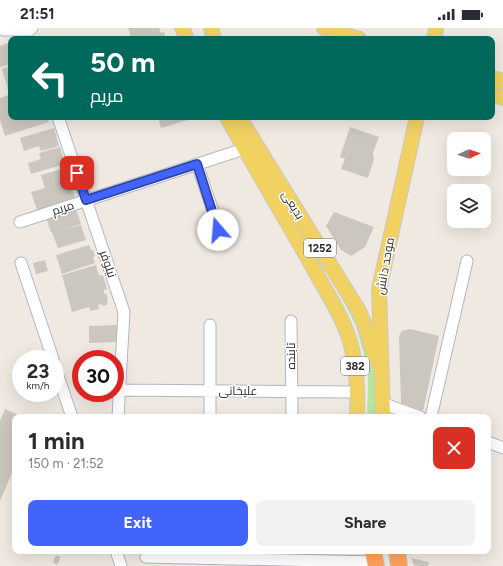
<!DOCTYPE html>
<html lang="en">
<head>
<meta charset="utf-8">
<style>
	:root { --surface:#fff; --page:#f2f2f3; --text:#2b2b33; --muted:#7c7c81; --accent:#4264fb }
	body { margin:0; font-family:Figtree,Cairo,sans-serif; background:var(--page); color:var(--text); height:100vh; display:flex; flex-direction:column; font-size:15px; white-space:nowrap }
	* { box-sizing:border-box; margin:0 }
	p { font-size:13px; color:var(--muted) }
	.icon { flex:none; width:22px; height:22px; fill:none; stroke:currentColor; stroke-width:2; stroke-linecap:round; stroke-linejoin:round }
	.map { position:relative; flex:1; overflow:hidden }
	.panel { position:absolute; left:12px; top:386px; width:479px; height:140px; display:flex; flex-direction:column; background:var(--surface); border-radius:8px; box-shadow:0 4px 16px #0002 }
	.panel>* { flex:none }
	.guide { position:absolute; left:8px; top:8px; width:487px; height:84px; border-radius:8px; box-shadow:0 4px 16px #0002; background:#00695c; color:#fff; overflow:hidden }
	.needle { width:26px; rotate:86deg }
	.controls { position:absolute; left:447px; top:104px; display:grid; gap:8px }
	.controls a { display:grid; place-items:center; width:44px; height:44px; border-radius:8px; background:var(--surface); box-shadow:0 4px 16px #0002; font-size:20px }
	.speed { position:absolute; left:12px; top:322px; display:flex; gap:8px; font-size:20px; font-weight:700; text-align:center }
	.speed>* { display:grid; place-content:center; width:52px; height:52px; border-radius:50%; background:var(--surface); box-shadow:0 4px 16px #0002; line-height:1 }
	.speed small { font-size:10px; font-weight:400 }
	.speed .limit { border:6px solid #d22; background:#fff; color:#111 }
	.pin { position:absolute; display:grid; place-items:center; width:34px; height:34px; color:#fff; margin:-17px; border-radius:8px; box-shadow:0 2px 6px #0006 }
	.me { position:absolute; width:44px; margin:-22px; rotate:342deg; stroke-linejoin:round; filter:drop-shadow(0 0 3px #0008) }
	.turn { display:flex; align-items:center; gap:14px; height:84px; padding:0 16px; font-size:18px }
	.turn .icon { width:52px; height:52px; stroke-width:2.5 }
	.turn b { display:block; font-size:28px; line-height:34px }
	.round { display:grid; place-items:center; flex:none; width:42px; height:42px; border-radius:8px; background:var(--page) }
	.summary { display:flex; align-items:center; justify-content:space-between; height:68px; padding:0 16px }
	h1 { font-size:24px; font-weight:700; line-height:30px }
	.action { display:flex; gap:8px; margin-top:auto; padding:8px 16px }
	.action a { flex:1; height:46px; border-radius:8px; background:var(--accent); color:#fff; font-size:16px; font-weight:700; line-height:46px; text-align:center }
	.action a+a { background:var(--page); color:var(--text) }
	.status { display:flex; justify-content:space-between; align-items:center; height:28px; padding:0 20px; background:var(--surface); direction:ltr }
	.status svg { height:11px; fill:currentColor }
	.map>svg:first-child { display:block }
</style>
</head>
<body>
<div class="status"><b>21:51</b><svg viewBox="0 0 49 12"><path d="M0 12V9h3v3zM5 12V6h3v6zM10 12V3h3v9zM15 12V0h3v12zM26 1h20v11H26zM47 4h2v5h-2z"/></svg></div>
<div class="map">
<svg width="503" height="538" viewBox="0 0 503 538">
	<rect width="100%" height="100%" fill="#efe9e1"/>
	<path fill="#b6e59e" d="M282,170L341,259L369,318L375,343L377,389H367L368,359V348L365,330L356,298L343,272Z"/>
	<path fill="#cbc7bf" d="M128,0H159L161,5L164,4L166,11H127L131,9Z
		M11,14V36L0,39V18Z
		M11,38V65H9L2,41Z
		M11,66V89H47L49,94L5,108L0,92V70Z
		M158,89H191V91L161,100Z
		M350,99L379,109L373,125L374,131L368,150L341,141L345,131L340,129Z
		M54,100L59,118L41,123L39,118L24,123L20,110Z
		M60,119L65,136L31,146L28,135L41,131L39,125Z
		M66,140L75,170L37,182L31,164L45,160L41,147Z
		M72,181L77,184L81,196L65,201L81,197L86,212L58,220L52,204L51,205L46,189Z
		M334,184L374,199L365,219L351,228L341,222L326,198Z
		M89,217L91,222H93L95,227L93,230L95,235L62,246L56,227Z
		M45,232L48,243L36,246L33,235Z
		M96,237L98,245L100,248L103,247L107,261L104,262V266L106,265L107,268L108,275H107V277L102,278V276L98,277L99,281L90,283L89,279L72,284L62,247Z
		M117,297L118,314L89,315V298Z
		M410,301L439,308L423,383L401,375L399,308L402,303Z
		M5,381L23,389H15V438L0,473V393Z
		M56,527L61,529L57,537L53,534Z
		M411,530L429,534L428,538H415L413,535Z"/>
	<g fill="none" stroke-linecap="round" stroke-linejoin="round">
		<g stroke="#b4b7c1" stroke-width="13">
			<path id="minor" d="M4,2H30L32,0
				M58,89L124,284L118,389
				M197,136L219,201
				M20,194L244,121
				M21,235L53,331
				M291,293L292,389
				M210,297V389
				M55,339L72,389
				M119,362L357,364
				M382,375L420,389
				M431,389L467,233
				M488,414L503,420
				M116,523L121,538
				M146,529L375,534"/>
		</g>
		<g stroke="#c9c9c9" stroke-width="16">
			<path id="major" d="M182,0L187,11
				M211,0L214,11
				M324,0L359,11
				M434,11L436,0
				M492,50L503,53
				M492,65L503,70
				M227,89C255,141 286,191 315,243C325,262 338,281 346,302C357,329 358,360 357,389
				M239,89L359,283L364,295L376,332
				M383,389L379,261L417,89"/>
		</g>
		<g stroke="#c9c9c9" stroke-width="18">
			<path id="highway" d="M373,523L376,538
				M397,523L399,538"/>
		</g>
		<use href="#minor" stroke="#fff" stroke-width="11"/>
		<use href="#major" stroke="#f2d163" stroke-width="14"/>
		<use href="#highway" stroke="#ffa35c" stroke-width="16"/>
	</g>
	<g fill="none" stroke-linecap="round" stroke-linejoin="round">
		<g stroke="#2b41a3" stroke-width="10">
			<path id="route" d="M77,145L86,172L197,136L218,202"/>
		</g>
		<use href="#route" stroke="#4264fb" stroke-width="7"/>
	</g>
	<g text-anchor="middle" stroke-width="3" stroke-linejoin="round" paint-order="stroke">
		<g fill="#fff" stroke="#6d6d6d" stroke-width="1">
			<rect x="304" y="211" width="32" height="18" rx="3"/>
			<rect x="341" y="329" width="28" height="18" rx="3"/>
		</g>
		<g font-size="11" font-weight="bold" fill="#2e2e2e">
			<text x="320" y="224">1252</text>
			<text x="355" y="342">382</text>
		</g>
		<g font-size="12" fill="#2e2e2e" stroke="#fff">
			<text transform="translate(293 177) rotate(58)" y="4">بدیعی</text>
			<text transform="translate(63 180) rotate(-18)" y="4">مریم</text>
			<text transform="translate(108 236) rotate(71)" y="4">نیلوفر</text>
			<text transform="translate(385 238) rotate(-80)" y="4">موحد دانش</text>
			<text transform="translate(291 328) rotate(-90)" y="4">تابنده</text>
			<text x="238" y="367">علیخانی</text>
		</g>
	</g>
</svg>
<div class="controls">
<a><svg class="needle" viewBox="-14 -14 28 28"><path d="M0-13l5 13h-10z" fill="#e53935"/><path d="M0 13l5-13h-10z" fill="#7c7c81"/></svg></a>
<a><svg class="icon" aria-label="layers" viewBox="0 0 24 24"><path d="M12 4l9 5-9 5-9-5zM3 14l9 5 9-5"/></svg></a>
</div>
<div class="speed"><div>23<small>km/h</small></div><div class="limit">30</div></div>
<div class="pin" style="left:77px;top:145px;background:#d93025"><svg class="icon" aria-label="arrive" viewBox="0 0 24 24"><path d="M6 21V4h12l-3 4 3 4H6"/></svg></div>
<svg class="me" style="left:218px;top:202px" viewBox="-20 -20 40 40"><circle r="19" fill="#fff"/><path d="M0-13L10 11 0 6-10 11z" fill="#4264fb"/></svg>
<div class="guide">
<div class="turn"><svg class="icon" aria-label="left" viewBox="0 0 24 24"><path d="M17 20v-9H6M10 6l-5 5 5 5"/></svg><div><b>50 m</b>مریم</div></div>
</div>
<section class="panel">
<div class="summary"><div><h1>1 min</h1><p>150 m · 21:52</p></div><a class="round" style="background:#d93025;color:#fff"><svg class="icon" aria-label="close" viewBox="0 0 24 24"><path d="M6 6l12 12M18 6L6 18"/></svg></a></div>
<div class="action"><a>Exit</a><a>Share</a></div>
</section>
</div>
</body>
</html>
